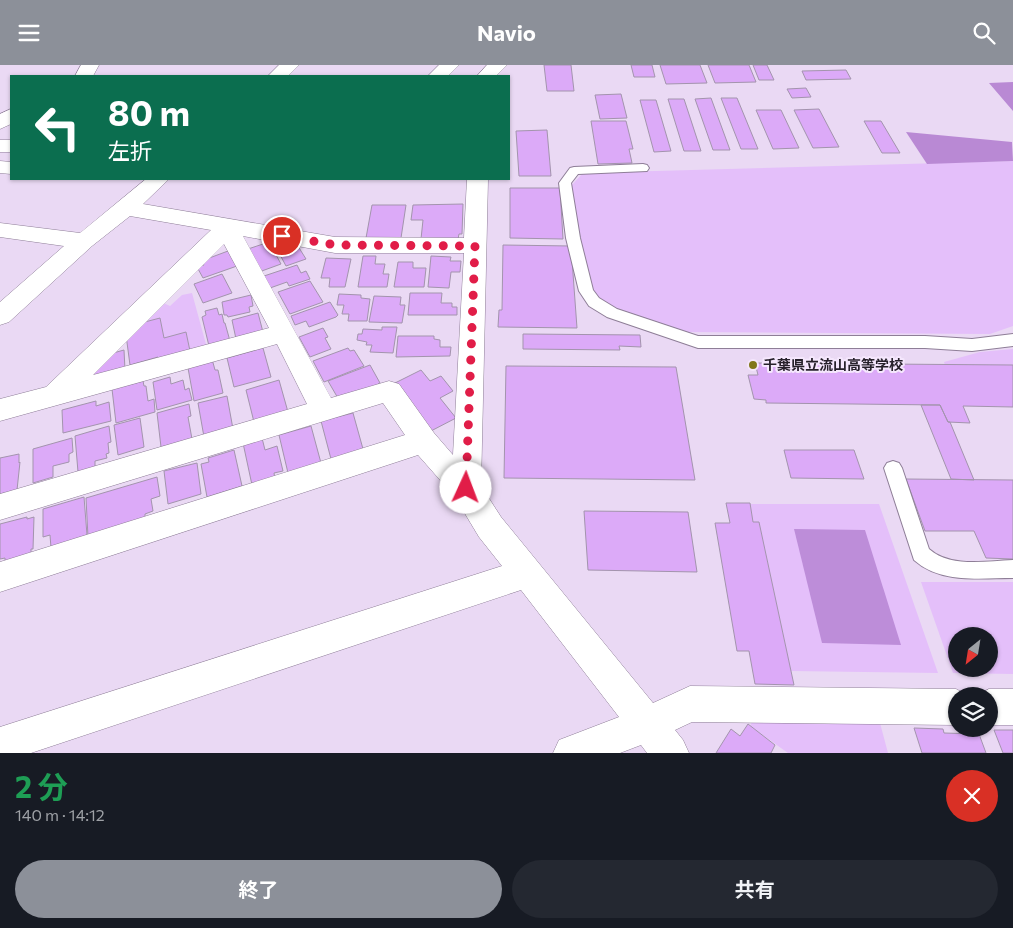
<!DOCTYPE html>
<html lang="ja">
<head>
<meta charset="utf-8">
<style>
	:root { --surface:#171b24; --page:#242831; --text:#f1f3f6; --muted:#9ea1a6; --accent:#8c9099 }
	body { margin:0; font-family:Commissioner,"Noto Sans JP",sans-serif; background:var(--page); color:var(--text); height:100vh; display:flex; flex-direction:column; font-size:19px; white-space:nowrap }
	* { box-sizing:border-box; margin:0 }
	p { font-size:16px; color:var(--muted) }
	.icon { flex:none; width:28px; height:28px; fill:none; stroke:currentColor; stroke-width:2; stroke-linecap:round; stroke-linejoin:round }
	.map { position:relative; height:688px; overflow:hidden }
	.side { display:flex; flex-direction:column; background:var(--surface); flex:1 }
	.side>* { flex:none }
	.hud { position:absolute; left:10px; top:10px; width:500px; height:105px; border-radius:0px; box-shadow:0 1px 4px #0004; background:#0b6e4f; color:#fff; overflow:hidden }
	.needle { width:32px; rotate:210deg }
	.buttons { position:absolute; left:948px; top:562px; display:grid; gap:10px }
	.buttons a { display:grid; place-items:center; width:50px; height:50px; border-radius:50%; background:var(--surface); box-shadow:0 1px 4px #0004; font-size:25px }
	.pin { position:absolute; display:grid; place-items:center; width:42px; height:42px; color:#fff; margin:-21px; border:2px solid #fff; border-radius:50%; box-shadow:0 1px 5px #0007 }
	.me { position:absolute; width:55px; margin:-28px; rotate:2deg; stroke-linejoin:round; filter:drop-shadow(0 0 4px #0008) }
	.turn { display:flex; align-items:center; gap:18px; height:105px; padding:0 15px; font-size:22px }
	.turn .icon { width:65px; height:65px; stroke-width:2.5 }
	.turn b { display:block; font-size:35px; line-height:42px }
	.round { display:grid; place-items:center; flex:none; width:52px; height:52px; border-radius:26px; background:var(--page) }
	.headline { display:flex; align-items:center; justify-content:space-between; height:85px; padding:0 15px }
	h1 { font-size:30px; font-weight:700; line-height:38px; color:#1e9e55 }
	.button { display:flex; gap:10px; margin-top:auto; padding:10px 15px }
	.button a { flex:1; height:58px; border-radius:30px; background:var(--accent); color:#fff; font-size:20px; font-weight:700; line-height:58px; text-align:center }
	.button a+a { background:var(--page); color:var(--text) }
	header { display:flex; justify-content:space-between; align-items:center; height:65px; padding:0 15px; background:var(--accent); color:#fff; font-size:22px; font-weight:700 }
	.map>svg:first-child { display:block }
</style>
</head>
<body>
<header><svg class="icon" aria-label="menu" viewBox="0 0 24 24"><path d="M4 6h16M4 12h16M4 18h16"/></svg>Navio<svg class="icon" aria-label="search" viewBox="0 0 24 24"><circle cx="10" cy="10" r="6"/><path d="M15 15l6 6"/></svg></header>
<div class="map">
<svg width="1013" height="688" viewBox="0 0 1013 688">
	<rect width="100%" height="100%" fill="#ead9f4"/>
	<path fill="#e4bffa" fill-rule="evenodd" d="M1013,96V261L990,269L684,267L608,244L593,227L578,175L571,121L583,108Z
		M192,228L207,283L191,288L186,267L164,273L160,253L141,258L159,236L170,241L182,230Z
		M1013,284V300H945L944,297L980,287Z
		M750,439H879L938,608L791,606L759,457H753Z
		M921,517H1013V609L953,608ZM956,571H989V604H956Z
		M752,657L880,658L888,688H788L750,661Z"/>
	<path fill="#b989d4" d="M1013,17V46L989,18Z
		M906,67L1012,77L1013,96L927,99Z"/>
	<path fill="#bd8dd9" d="M794,464L865,465L901,580L822,578Z"/>
	<path fill="#dcaaf8" stroke="#a394ad" d="M544,0H571L574,26H547Z
		M631,0H652L655,12H634Z
		M660,0H700L707,18L666,19Z
		M708,0H749L756,17L715,18Z
		M753,0H767L774,15H759Z
		M846,5L851,14L806,15L802,6Z
		M806,23L811,32L792,33L787,24Z
		M621,29L627,53L600,54L595,30Z
		M711,33L730,85H713L695,34Z
		M721,33H737L758,84H741Z
		M668,34H684L701,86H684Z
		M640,35H656L671,86L654,87Z
		M819,44L839,82L813,83L794,45Z
		M756,45H781L799,83L773,84Z
		M591,56H626L633,84H629L632,98L598,99Z
		M864,56H881L900,88H882Z
		M547,65L551,111H519L516,66Z
		M510,123H560L563,174L510,173Z
		M463,139L462,169H459L458,174H421L423,155H411L413,140Z
		M372,140H406L401,173H366Z
		M269,177L281,199L259,207L248,184Z
		M296,178L306,194L286,201L277,184Z
		M503,180L571,181L577,263L498,262L499,245H502Z
		M228,186L237,201L203,213L197,202L204,200L202,197L204,195Z
		M363,191H376L375,199H385L383,209H389L387,222H358Z
		M431,191L451,192L450,196H461L460,207H451L449,223L428,222Z
		M326,193L351,194L345,222H329L330,213H321Z
		M398,197H413V203H426L424,222H394Z
		M297,200L301,208L306,206L310,214L289,221L287,217L270,223L264,211Z
		M222,209L232,228L203,238L194,219Z
		M310,216L323,237L290,249L278,227Z
		M410,228H442L441,238H452V242H457V250H408Z
		M339,229L361,230V233L370,234L367,256H348L349,249H342L344,240H337Z
		M251,230L253,241L249,242L250,247L228,252L227,250H224L222,237Z
		M374,231L401,232L400,240H405L402,258L369,257Z
		M330,237L338,250L336,252L309,262L306,256L295,260L291,251Z
		M217,243L219,250L222,249L224,258H225L230,276L209,281L202,252L206,250L205,246Z
		M258,248L263,267L236,274L232,255Z
		M160,253L164,273L186,267L190,286L159,295L158,292L130,300L126,270L131,265L141,262V258Z
		M382,262H397L393,288L370,287L372,280H366L367,277L357,275L358,269H362L363,264L382,265Z
		M323,263L328,272L325,273L331,284L310,292L299,272Z
		M523,269L640,270L641,282L619,281L620,285L523,284Z
		M398,271H434V274L440,275V282H451L450,291L396,292Z
		M263,283L271,312L234,322L227,293Z
		M348,283L350,286L354,285L364,301L324,317L313,296Z
		M124,285L125,305L92,313L91,303L106,290Z
		M212,294L215,305H218L223,328L194,336L188,303Z
		M755,298L1013,300V342L963,341L970,358L948,357L940,340L766,338V335L754,334L748,310H758Z
		M370,300L380,318L378,319L380,321L339,335L328,316Z
		M506,301L676,302L695,415L504,413Z
		M421,305L430,316L441,311L453,326L440,333L456,353L429,367L393,319Z
		M170,312L171,319L183,315L185,325L189,323L192,335L157,345L153,317Z
		M279,315L288,347L254,357L246,325Z
		M143,316L144,321H146L148,336L154,334L155,347L116,358L112,324Z
		M227,331L233,364L204,372L198,338Z
		M96,336V341L109,337L111,356L63,368L62,345Z
		M189,339L191,351L188,352L192,374L161,382L157,348Z
		M921,340H940L948,357H950L974,415L951,414Z
		M353,348L363,384L331,394L321,356Z
		M140,353L144,382L118,390L114,360Z
		M109,361L111,377L108,378L109,388L106,389L107,393L95,396V402L78,407L75,371Z
		M311,361L321,398L288,408L279,370Z
		M72,373L73,387L69,389V397L53,401V412L33,418V384Z
		M262,373L265,385L277,381L283,406L274,408L275,414L252,420L243,378Z
		M234,385L242,421L207,432L201,399L209,397L208,393Z
		M784,385H854L864,414L791,413Z
		M19,389V398L20,397L17,425L0,429V393Z
		M197,398L201,429L168,439L164,406Z
		M157,412L160,431L151,434L153,446L145,449V454L88,472L86,433Z
		M906,414L1013,415V494L986,493L974,466H925Z
		M84,432L87,470L51,483L50,470L43,472V444Z
		M726,438H750L753,457H759L794,620L755,619L749,586H737L715,458H730Z
		M584,446L688,447L697,507L588,505Z
		M27,452V454L34,452L33,484H31V491L5,498V493L0,494V459Z
		M748,659L775,680L771,688H716L731,664L740,671Z
		M914,663L943,664L944,668L979,669L986,688H922Z
		M994,665H1013V688H1003Z"/>
	<g fill="none" stroke-linecap="round" stroke-linejoin="round">
		<g stroke="#8e7e97" stroke-width="2">
			<path id="lane" d="M643,99L647,100L649,103L647,106L578,109L571,118L580,173L593,225L599,233L617,244L698,271H925L972,274L1013,269V281L972,286L925,283H698L607,252L589,241L579,226L566,173L559,118L570,103L574,102Z
				M893,396L899,398L902,403L929,484C950,503 986,496 1013,495V513C980,513 941,519 914,495L884,403L887,398Z"/>
		</g>
		<g stroke="#8e7e97" stroke-width="1">
			<path id="street" d="M81,0H99L93,11H75Z
				M279,0H299L288,11H268Z
				M439,0H459L448,11H428Z
				M487,0H507L496,11H477Z
				M11,44V59L0,64V49Z
				M0,75H11V87H0Z
				M0,96L11,97V109L0,108Z
				M146,114H169L143,139L335,172L464,173L467,114H488L481,421L501,452L653,638L690,621L956,624L969,631H956V660L692,657L675,665L683,675L689,688H647L641,680L620,688H553L559,675L619,652L521,525L31,688H0V662L502,501L479,472L455,432L418,390L0,527V497L405,370L383,338L0,455V429L307,339L277,279L0,356V334L46,322L211,165L130,151L92,181L9,257L0,260V237L64,181L0,172V158L80,168ZM243,171L335,188H464L453,390L434,368L399,319L389,316L331,333ZM224,179L269,263L93,310Z
				M989,624H1013V660H989V631H976Z"/>
		</g>
		<use href="#lane" fill="#fff" fill-rule="evenodd"/>
		<use href="#street" fill="#fff" fill-rule="evenodd"/>
	</g>
	<g fill="none" stroke-linecap="round" stroke-linejoin="round">
		<path stroke="#e11d48" stroke-width="9" stroke-dasharray="0 16.2" d="M282,171L336,180L475,181L466,423"/>
	</g>
	<circle fill="#81771b" stroke="#f5e7fd" stroke-width="2" cx="753" cy="300" r="5"/>
	<g text-anchor="middle" stroke-width="4" stroke-linejoin="round" paint-order="stroke">
		<g font-size="14" font-weight="bold" fill="#26202a" stroke="#f5e7fd" text-anchor="start">
			<text x="763" y="305">千葉県立流山高等学校</text>
		</g>
	</g>
</svg>
<div class="buttons">
<a><svg class="needle" viewBox="-14 -14 28 28"><path d="M0-13l5 13h-10z" fill="#e53935"/><path d="M0 13l5-13h-10z" fill="#9ea1a6"/></svg></a>
<a><svg class="icon" aria-label="layers" viewBox="0 0 24 24"><path d="M12 4l9 5-9 5-9-5zM3 14l9 5 9-5"/></svg></a>
</div>
<div class="pin" style="left:282px;top:171px;background:#d93025"><svg class="icon" aria-label="arrive" viewBox="0 0 24 24"><path d="M6 21V4h12l-3 4 3 4H6"/></svg></div>
<svg class="me" style="left:466px;top:423px" viewBox="-20 -20 40 40"><circle r="19" fill="#fff"/><path d="M0-13L10 11 0 6-10 11z" fill="#e11d48"/></svg>
<div class="hud">
<div class="turn"><svg class="icon" aria-label="left" viewBox="0 0 24 24"><path d="M17 20v-9H6M10 6l-5 5 5 5"/></svg><div><b>80 m</b>左折</div></div>
</div>
</div>
<section class="side">
<div class="headline"><div><h1>2 分</h1><p>140 m · 14:12</p></div><a class="round" style="background:#d93025;color:#fff"><svg class="icon" aria-label="close" viewBox="0 0 24 24"><path d="M6 6l12 12M18 6L6 18"/></svg></a></div>
<div class="button"><a>終了</a><a>共有</a></div>
</section>
</body>
</html>
